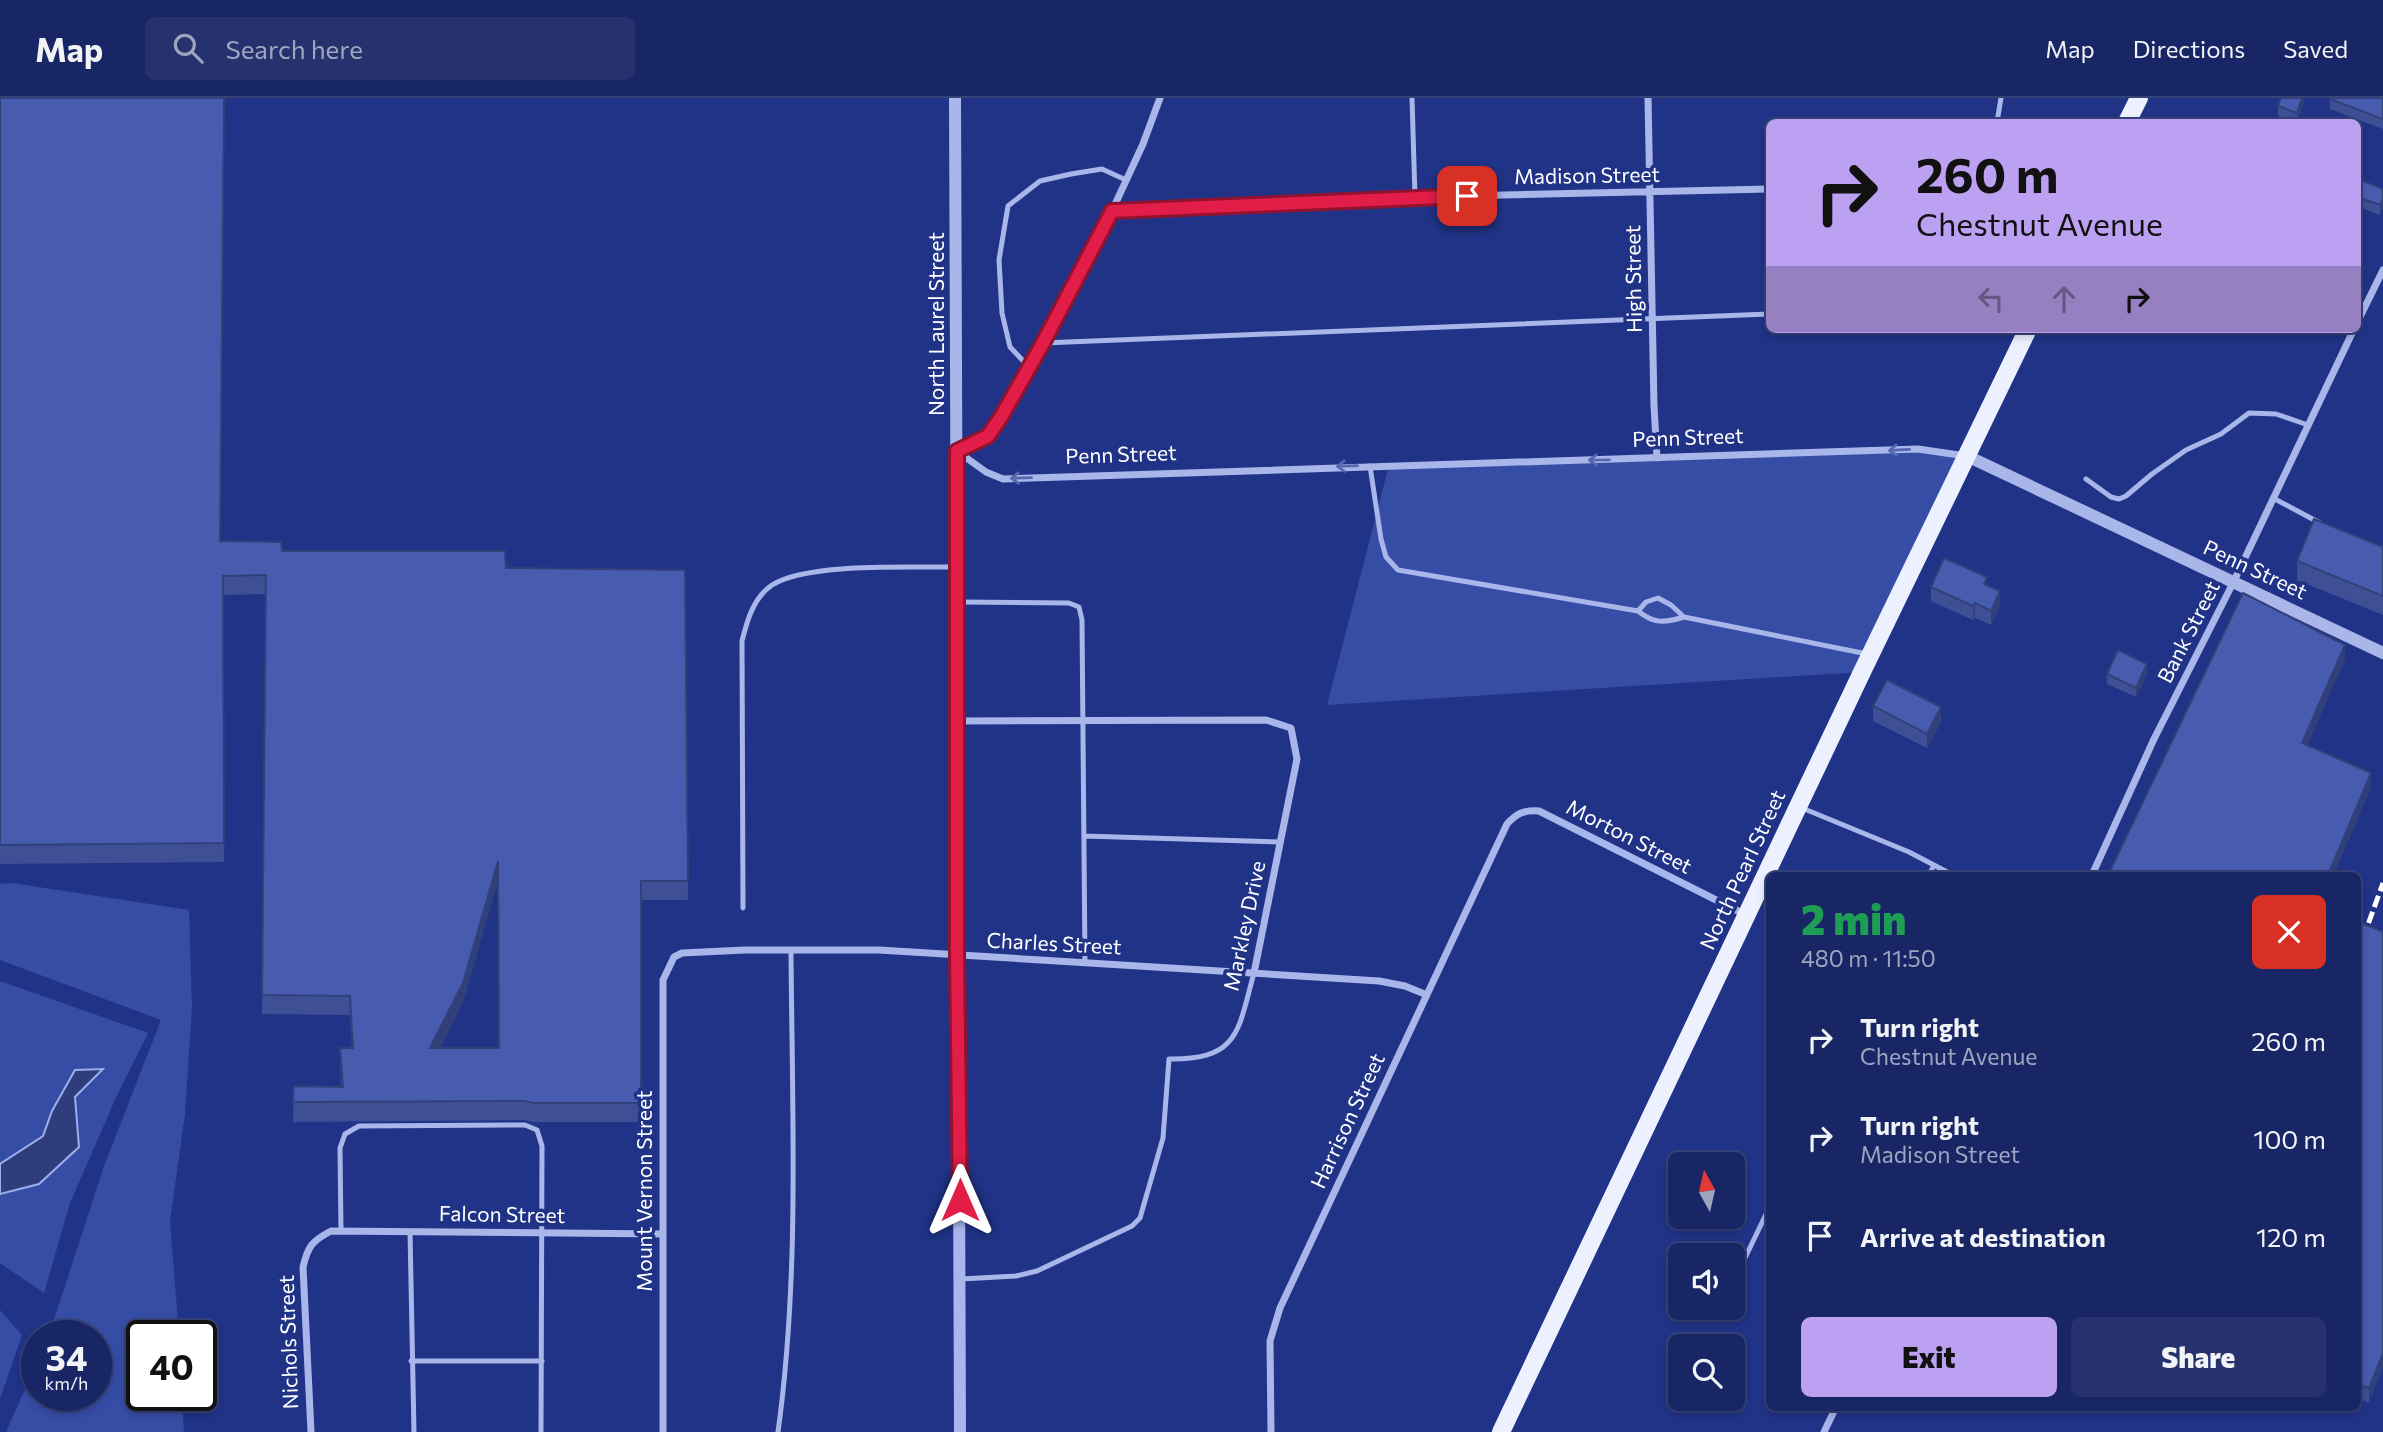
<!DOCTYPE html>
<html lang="en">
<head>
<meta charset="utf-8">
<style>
	:root { --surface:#182665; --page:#25326e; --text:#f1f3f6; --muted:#9fa5bf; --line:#364379; --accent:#bca0f2 }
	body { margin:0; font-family:Commissioner,sans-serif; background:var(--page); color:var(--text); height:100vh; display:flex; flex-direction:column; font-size:26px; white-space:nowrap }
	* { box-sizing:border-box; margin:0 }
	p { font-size:23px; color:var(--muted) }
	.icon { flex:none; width:38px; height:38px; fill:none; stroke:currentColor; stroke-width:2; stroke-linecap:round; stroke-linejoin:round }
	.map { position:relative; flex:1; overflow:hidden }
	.details { position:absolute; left:1766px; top:774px; width:595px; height:539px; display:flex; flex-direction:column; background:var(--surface); border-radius:10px; box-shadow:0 4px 10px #0003,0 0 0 2px var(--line) }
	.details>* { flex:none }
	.banner { position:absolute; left:1766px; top:21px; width:595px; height:214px; border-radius:10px; box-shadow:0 4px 10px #0003,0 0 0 2px var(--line); background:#bca0f2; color:#111; overflow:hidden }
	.needle { width:46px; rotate:352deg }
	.tools { position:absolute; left:1668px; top:1054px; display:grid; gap:14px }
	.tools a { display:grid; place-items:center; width:77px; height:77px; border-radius:10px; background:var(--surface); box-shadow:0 4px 10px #0003,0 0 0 2px var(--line); font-size:35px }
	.speed { position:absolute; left:21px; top:1222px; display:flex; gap:14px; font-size:35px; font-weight:700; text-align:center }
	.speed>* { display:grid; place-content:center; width:91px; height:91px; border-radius:50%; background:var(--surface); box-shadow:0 4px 10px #0003,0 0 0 2px var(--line); line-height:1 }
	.speed small { font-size:18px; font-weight:400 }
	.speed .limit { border:4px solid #111; border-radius:10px; background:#fff; color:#111 }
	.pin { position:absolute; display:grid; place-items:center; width:60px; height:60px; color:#fff; margin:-30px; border-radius:14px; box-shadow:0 4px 10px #0006 }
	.me { position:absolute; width:77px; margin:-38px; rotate:0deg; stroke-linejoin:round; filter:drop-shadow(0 0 5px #0008) }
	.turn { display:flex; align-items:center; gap:24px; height:147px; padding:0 35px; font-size:32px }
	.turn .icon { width:91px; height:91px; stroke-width:2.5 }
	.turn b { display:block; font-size:49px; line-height:60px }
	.lanes { display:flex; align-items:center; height:66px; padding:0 35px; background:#0003; justify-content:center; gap:35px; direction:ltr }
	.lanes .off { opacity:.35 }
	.round { display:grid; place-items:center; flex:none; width:74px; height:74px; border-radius:10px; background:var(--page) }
	.headline { display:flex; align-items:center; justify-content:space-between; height:119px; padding:0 35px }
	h1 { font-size:42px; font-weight:800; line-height:52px; color:#1e9e55 }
	.button { display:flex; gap:14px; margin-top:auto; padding:14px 35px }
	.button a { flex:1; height:80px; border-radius:10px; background:var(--accent); color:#111; font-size:28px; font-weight:800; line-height:80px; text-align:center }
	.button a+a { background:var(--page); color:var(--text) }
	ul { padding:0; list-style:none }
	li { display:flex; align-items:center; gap:21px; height:98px; padding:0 35px }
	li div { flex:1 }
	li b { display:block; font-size:26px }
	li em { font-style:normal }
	header { display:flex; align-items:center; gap:42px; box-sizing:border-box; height:98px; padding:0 35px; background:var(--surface); border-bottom:2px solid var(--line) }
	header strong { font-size:33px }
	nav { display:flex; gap:38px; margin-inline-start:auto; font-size:24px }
	.search { width:490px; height:63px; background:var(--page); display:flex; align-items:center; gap:18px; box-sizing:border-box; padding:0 24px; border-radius:10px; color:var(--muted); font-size:26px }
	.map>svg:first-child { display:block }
</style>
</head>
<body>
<header>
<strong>Map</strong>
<div class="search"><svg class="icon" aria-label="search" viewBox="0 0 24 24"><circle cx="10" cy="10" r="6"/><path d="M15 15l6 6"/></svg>Search here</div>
<nav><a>Map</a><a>Directions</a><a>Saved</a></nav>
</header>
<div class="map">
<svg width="2383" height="1334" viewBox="0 0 2383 1334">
	<rect width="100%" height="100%" fill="#203387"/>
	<path fill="#364da6" d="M1918,351L1967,358L1862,574L1327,607L1389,367Z
		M12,785L189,812L192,909L185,1016L170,1123L179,1237H142V1297H182L184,1334H6L37,1264V1297H96V1237H49L104,1068L161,922L0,862V786Z
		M0,883L148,935L118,995L70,1105L44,1195L0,1165Z
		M0,1212L22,1237L0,1301Z"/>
	<path fill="#2f3d7c" stroke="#9daeec" stroke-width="2" d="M103,971L75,999L79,1049L39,1086L0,1096V1066L43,1038L52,1013L75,972Z"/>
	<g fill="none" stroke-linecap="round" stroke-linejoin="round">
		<path stroke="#a9b6ea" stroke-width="5" d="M1412,0L1415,99
			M1997,24L2001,0
			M1043,245L1769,216
			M1029,269L1010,249L1002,215L999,162L1008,108L1040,83L1071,76L1102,71L1126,82
			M1370,368L1381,441L1386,459L1398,472L1638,513
			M2086,381L2111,399L2119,401L2126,398L2152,376L2186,352L2221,336L2249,315L2276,316L2308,327
			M2273,400L2320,425
			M958,504L1069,505L1079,509L1082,522L1085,865
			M1684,519C1665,525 1654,526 1638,513L1646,504L1658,500L1671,507L1684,519L1867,556
			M1802,710L1909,754L1953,777
			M1084,738L1281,744
			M1929,777L1934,767
			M743,810L742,543C747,523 753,500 772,487C808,464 912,470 958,469
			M341,1133L340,1050L345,1036L359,1028L525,1027L537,1032L542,1048L541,1334
			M410,1134L414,1334
			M1745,1160L1769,1110
			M961,1181L1016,1178L1037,1173L1132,1128L1140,1120L1163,1040L1169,961C1239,962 1238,933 1254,875
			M411,1263H542
			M778,1334C800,1175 792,1012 791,852"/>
		<path stroke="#a9b6ea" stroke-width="7" d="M1160,0L1143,46L1112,113L1043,245L1001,319L988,338L957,353L986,374L1003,381L1918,351L1966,358
			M1648,0L1654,308L1657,360
			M1112,113L1415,99L1769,91
			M2357,225L2383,172
			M958,623L1266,622L1291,630L1297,661L1254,875
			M2092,777L2154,641L2234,483L2354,231
			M311,1334L303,1169C308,1148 312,1143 331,1133L663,1136
			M663,1334V882L674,859L682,855L745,852H879L1379,883L1405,888L1427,897
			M1271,1334L1270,1243L1280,1210L1507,726C1517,715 1524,712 1539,713L1746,817
			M1824,1334L1836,1309"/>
		<path stroke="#a9b6ea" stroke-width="12" d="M955,0L960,1334
			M1967,358L2383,555"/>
		<path stroke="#edf0fe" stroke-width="18" d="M2127,24L2139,0
			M1501,1334L1862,574L2028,231"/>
		<path stroke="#fff" stroke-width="5" stroke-dasharray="12 5" stroke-linecap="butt" d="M2357,857L2383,785"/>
	</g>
	<path fill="#3e4f96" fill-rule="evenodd" d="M0,0L220,443L282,453L506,470L685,472L688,802H641V1024H532L525,1022L293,1024L294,988L341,989L340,950H352L350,917L262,916L266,496L223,497L224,764L0,766ZM498,782L499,950H440L463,904Z
		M2304,0V4L2297,24L2278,18V8Z
		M2330,0H2383V31L2330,11Z
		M2357,85L2383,91L2380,117L2357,108Z
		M2383,449V517L2297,482V463Z
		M1987,487L2000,507L1991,527L1975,520L1973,522L1931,503V489Z
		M2107,576H2147L2136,599L2107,586Z
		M1873,608L1941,624L1927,650L1873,623Z
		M2357,823L2383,834L2369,1305L2357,1300Z"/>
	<path fill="#32407a" d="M2302,0H2304V4L2297,24V15Z
		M2383,100V110L2380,117V107Z
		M2000,493V507L1991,527V513Z
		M1975,505V520L1973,522V508Z
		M2345,547V562L2302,660V645Z
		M2147,566V576L2136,599V590Z
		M1941,609V624L1927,650V636Z
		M2371,675V689L2334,777H2328Z
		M498,763V782L463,904L430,969V950Z
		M2383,1255V1269L2369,1305V1290Z"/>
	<path fill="#485caf" stroke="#32407a" stroke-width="2" fill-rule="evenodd" d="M0,0H224L220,443L281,444L282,453H505L506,470L685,472L688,783H641V1005H532L525,1003L293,1004L294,988L343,989L340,950H353L350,898L262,897L266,477L223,478L224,745L0,747ZM498,763L499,950H430L463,885Z
		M2281,0H2302L2297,15L2278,8Z
		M2330,0H2383V21L2330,1Z
		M2358,81L2383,91V100L2380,107L2357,99V85Z
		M2314,421L2383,449V498L2297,463Z
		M1944,460L1987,479L1984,486L2000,493L1991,513L1975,505L1973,508L1931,489Z
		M2243,495L2345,547L2302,645L2371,675L2328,777H2108Z
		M2118,552L2147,566L2136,590L2107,576Z
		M1887,582L1941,609L1927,636L1873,608Z
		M2357,823L2383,834V1255L2369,1290L2357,1286V860L2359,856L2357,855Z"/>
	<defs><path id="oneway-shaft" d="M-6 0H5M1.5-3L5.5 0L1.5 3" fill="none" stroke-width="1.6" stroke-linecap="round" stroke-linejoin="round" transform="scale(1.75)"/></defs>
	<g stroke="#5767af">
		<use href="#oneway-shaft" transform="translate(1899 352) rotate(177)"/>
		<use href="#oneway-shaft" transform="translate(1599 362) rotate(179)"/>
		<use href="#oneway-shaft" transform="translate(1347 368) rotate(178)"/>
		<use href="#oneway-shaft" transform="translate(1021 380) rotate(178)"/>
	</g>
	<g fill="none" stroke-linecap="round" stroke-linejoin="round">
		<g stroke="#92132f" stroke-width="18">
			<path id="route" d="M960,1102L957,857V353L988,338L1001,319L1043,245L1112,113L1467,98"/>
		</g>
		<use href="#route" stroke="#e11d48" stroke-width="12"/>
	</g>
	<g text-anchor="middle" stroke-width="7" stroke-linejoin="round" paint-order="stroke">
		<g font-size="21" fill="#fff" stroke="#203387">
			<text transform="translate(1587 78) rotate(-1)" y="7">Madison Street</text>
			<text transform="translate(1634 181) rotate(-91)" y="7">High Street</text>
			<text transform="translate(937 226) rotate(-90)" y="7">North Laurel Street</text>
			<text transform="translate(1688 340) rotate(-2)" y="7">Penn Street</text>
			<text transform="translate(1121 357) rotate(-2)" y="7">Penn Street</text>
			<text transform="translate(2255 472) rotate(25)" y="7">Penn Street</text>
			<text transform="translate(2189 534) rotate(-63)" y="7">Bank Street</text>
			<text transform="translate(1629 739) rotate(27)" y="7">Morton Street</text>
			<text transform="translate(1743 772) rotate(-65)" y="7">North Pearl Street</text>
			<text transform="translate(1245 828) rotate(-78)" y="7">Markley Drive</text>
			<text transform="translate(1054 846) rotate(3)" y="7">Charles Street</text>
			<text transform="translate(1348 1023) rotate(-65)" y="7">Harrison Street</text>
			<text transform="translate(645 1093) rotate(-90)" y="7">Mount Vernon Street</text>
			<text transform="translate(502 1117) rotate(1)" y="7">Falcon Street</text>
			<text transform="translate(289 1244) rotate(-92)" y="7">Nichols Street</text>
		</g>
	</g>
</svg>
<div class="tools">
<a><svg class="needle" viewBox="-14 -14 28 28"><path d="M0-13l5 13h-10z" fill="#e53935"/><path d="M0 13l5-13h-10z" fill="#9fa5bf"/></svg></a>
<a><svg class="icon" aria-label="sound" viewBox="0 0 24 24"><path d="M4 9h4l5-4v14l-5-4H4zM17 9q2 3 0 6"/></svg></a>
<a><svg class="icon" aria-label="search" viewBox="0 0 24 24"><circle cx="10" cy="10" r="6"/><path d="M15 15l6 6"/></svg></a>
</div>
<div class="speed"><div>34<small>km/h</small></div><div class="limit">40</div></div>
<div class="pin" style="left:1467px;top:98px;background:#d93025"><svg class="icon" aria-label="arrive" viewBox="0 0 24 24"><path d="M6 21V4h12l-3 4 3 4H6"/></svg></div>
<svg class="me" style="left:960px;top:1102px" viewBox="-20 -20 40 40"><path d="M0-17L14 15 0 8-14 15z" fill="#e11d48" stroke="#fff" stroke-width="4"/></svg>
<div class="banner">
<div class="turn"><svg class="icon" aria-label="right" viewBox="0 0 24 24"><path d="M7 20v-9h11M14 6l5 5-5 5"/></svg><div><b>260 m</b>Chestnut Avenue</div></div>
<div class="lanes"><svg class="icon off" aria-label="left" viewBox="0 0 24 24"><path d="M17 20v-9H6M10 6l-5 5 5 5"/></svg><svg class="icon off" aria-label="ahead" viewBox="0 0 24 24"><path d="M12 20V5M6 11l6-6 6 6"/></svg><svg class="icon" aria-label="right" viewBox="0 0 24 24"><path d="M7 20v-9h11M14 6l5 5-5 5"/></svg></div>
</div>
<section class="details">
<div class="headline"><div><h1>2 min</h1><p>480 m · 11:50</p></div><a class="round" style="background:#d93025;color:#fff"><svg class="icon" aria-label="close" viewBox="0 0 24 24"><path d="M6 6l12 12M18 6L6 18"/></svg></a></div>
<ul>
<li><svg class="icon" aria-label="right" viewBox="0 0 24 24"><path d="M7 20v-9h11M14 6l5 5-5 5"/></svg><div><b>Turn right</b><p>Chestnut Avenue</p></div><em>260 m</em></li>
<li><svg class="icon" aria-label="right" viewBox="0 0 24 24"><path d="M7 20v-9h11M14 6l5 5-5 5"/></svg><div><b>Turn right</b><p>Madison Street</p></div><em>100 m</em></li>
<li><svg class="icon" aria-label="arrive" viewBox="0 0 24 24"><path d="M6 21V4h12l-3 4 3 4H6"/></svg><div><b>Arrive at destination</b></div><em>120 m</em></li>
</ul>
<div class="button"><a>Exit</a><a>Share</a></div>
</section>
</div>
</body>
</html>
